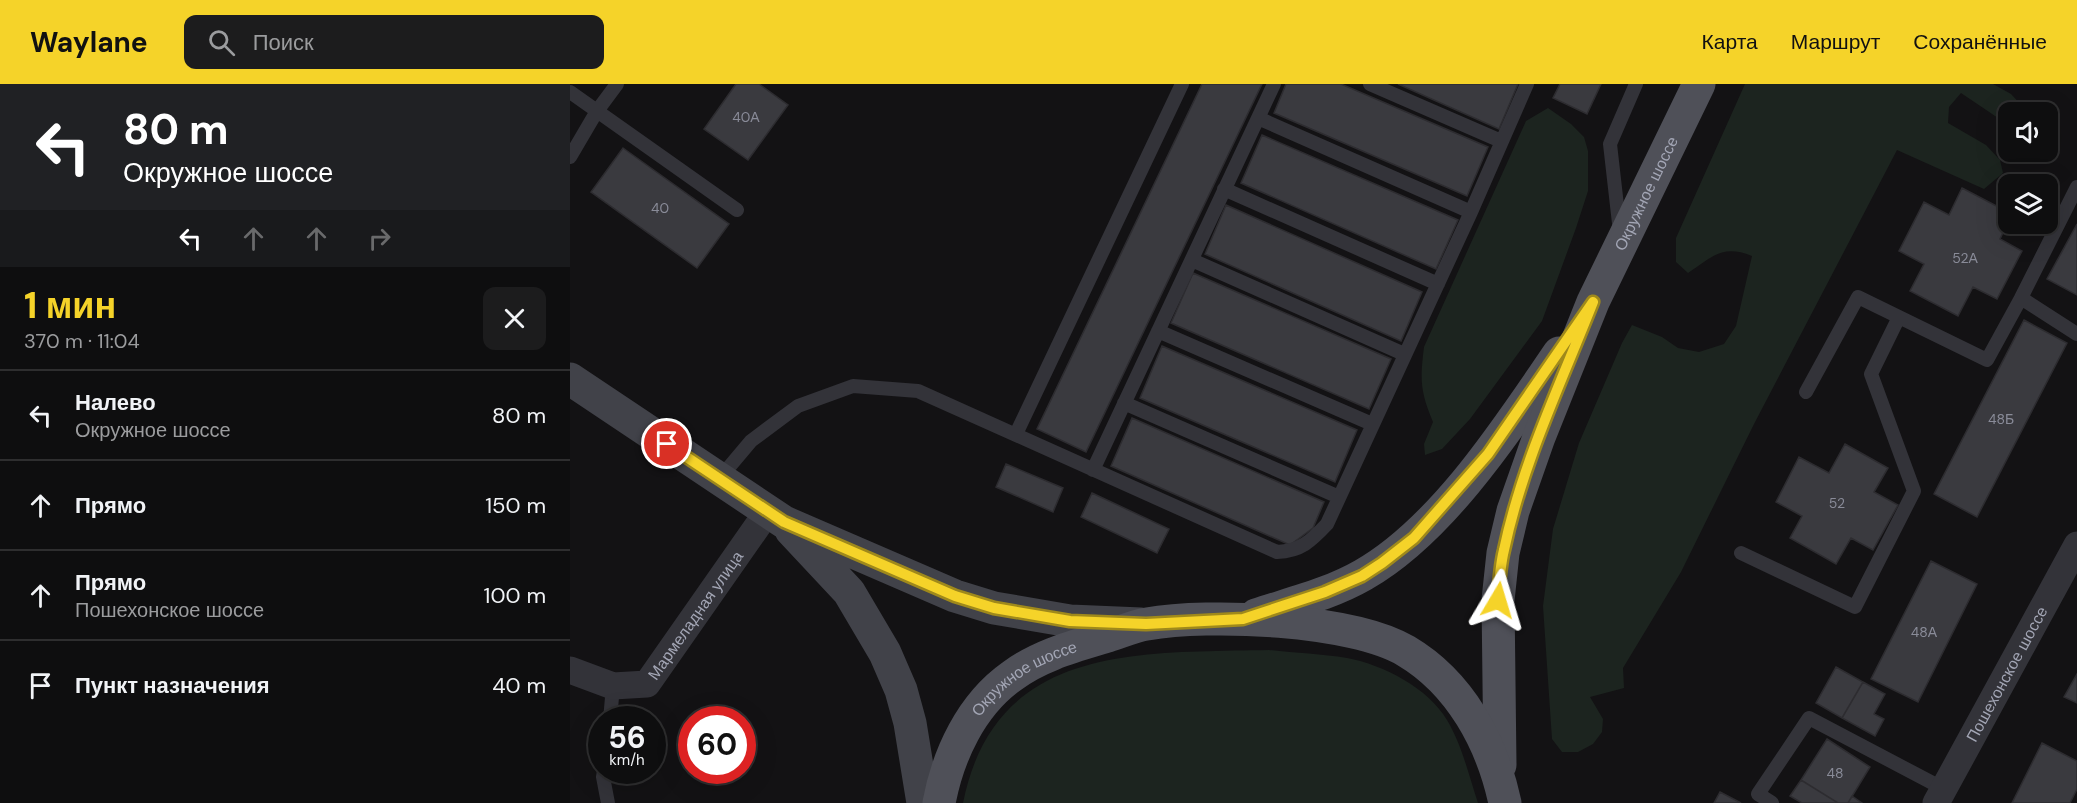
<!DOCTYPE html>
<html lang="ru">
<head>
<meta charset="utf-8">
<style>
	:root { --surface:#0e0e0f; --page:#1c1c1d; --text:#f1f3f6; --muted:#9b9c9e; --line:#2e2e2f; --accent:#f5d329 }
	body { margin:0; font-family:"DM Sans",sans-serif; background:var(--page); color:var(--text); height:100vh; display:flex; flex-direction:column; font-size:22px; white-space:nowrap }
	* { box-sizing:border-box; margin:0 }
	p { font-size:20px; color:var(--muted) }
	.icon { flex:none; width:33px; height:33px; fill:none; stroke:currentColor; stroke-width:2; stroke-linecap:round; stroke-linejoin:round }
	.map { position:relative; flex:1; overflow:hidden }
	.panel { display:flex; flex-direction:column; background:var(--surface); width:570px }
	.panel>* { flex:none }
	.hud { background:#202124; color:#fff; overflow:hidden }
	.buttons { position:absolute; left:1428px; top:18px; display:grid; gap:12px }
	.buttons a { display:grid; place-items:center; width:60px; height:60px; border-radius:12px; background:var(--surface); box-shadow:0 6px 24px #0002,0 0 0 2px var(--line); font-size:30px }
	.speed { position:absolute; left:18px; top:622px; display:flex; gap:12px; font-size:30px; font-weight:700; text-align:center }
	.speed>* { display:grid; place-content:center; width:78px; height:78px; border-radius:50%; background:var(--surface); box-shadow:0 6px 24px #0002,0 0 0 2px var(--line); line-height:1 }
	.speed small { font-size:15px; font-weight:400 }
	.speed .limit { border:9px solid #d22; background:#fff; color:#111 }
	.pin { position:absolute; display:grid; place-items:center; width:51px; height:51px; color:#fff; margin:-26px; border:3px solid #fff; border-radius:50%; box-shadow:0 2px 6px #0007 }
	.me { position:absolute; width:66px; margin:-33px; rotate:7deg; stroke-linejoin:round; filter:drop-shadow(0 0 4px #0008) }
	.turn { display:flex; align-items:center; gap:21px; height:126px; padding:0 24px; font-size:27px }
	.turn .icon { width:78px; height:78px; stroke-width:2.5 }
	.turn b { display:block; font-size:42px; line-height:51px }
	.lanes { display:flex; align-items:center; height:57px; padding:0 24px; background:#0003; justify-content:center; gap:30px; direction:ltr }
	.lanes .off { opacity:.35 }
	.round { display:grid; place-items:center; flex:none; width:63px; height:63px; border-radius:12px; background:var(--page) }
	.head { display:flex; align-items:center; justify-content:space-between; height:102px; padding:0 24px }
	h1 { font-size:36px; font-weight:800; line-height:45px; color:var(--accent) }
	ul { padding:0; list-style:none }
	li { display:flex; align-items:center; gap:18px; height:90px; padding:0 24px; border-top:2px solid var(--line) }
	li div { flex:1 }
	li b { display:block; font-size:22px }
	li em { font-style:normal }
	header { display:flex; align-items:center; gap:36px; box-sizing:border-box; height:84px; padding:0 30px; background:var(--accent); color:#111 }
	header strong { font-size:28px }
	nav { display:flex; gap:33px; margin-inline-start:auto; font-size:21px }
	.search { width:420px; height:54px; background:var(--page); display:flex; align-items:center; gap:15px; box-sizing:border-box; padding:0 21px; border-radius:12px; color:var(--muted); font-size:22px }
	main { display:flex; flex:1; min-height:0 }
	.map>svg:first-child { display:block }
</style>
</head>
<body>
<header>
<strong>Waylane</strong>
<div class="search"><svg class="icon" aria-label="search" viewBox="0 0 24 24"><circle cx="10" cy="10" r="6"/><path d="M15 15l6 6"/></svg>Поиск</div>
<nav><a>Карта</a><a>Маршрут</a><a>Сохранённые</a></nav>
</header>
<main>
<section class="panel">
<div class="hud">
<div class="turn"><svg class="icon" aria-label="left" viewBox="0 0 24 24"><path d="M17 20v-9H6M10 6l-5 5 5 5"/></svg><div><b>80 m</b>Окружное шоссе</div></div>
<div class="lanes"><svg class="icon" aria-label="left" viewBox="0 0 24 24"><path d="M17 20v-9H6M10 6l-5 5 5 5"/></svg><svg class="icon off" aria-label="ahead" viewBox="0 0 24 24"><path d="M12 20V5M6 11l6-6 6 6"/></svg><svg class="icon off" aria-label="ahead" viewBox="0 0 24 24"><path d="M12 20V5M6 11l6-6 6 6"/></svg><svg class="icon off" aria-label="right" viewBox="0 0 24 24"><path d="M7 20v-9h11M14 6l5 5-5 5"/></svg></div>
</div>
<div class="head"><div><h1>1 мин</h1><p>370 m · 11:04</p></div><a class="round"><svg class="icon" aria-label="close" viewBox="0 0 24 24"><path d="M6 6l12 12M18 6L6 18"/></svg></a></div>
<ul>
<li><svg class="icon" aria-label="left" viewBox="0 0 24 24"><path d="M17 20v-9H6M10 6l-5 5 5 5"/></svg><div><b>Налево</b><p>Окружное шоссе</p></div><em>80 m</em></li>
<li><svg class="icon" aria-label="ahead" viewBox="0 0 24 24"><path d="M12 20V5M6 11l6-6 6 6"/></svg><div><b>Прямо</b></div><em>150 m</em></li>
<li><svg class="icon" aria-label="ahead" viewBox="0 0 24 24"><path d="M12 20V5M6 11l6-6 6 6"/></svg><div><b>Прямо</b><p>Пошехонское шоссе</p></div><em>100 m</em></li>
<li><svg class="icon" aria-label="arrive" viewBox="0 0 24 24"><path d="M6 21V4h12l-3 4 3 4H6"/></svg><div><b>Пункт назначения</b></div><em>40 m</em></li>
</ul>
</section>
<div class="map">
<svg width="1507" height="719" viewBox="0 0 1507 719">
	<rect width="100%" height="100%" fill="#131214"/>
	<path fill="#1c241f" d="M1175,0H1423L1441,10L1455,25L1452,28H1438V35L1431,36L1391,9L1379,23L1378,39L1416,61L1430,76L1433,89L1414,105L1327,66L1184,340L1111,488L1053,584L1054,604L1020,613L1033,635L1032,648L1023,660L1008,668H992L982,655L973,522L983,445L1009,359L1052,259L1062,241L1092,253L1108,264L1129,268L1154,260L1166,242L1182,172C1152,160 1142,173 1118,189L1106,178V154Z
		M978,24L1001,40L1014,53L1018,67V107L1006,144L972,237L900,335L872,365L855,371L854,360L863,338C850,307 850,296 854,263L956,37Z
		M699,566C725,569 752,570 777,574C814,581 858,604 877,636C892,661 899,692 908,719H393C425,559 569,569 699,566Z"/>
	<path fill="#3a3a3f" stroke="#2d2c30" stroke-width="1.5" d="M166,0H189L218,21L178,76L134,45Z
		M632,0H692L516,368L467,345Z
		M716,0H771L918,63L897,112L704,29Z
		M828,0H948L929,45Z
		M990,0H1031L1017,30L983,14Z
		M692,51L888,136L866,185L671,99Z
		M53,64L159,140L127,184L21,108Z
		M1392,104L1438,128V138L1430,155L1452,167L1427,215L1403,203L1388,232L1340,207L1354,180L1329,167L1354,118L1379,131Z
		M656,121L852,208L831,257L635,170Z
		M1507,140V211L1477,195Z
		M623,189L821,275L799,325L601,239Z
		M1454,236L1497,259L1407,433L1364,410Z
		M592,262L787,346L765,398L570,314Z
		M562,334L754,418L743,444L720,461L541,382Z
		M1275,360L1318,384L1304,408L1328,421L1303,466L1281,454L1266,480L1220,454L1232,432L1206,418L1229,373L1259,389Z
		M436,380L493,404L483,428L426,403Z
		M522,409L599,445L587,469L511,433Z
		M1361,477L1407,500L1348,618L1301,595Z
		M1266,583L1293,598L1272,634L1246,619Z
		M1507,590V619L1494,613Z
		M1293,598L1315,610L1304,630L1314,635L1305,652L1272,634Z
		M1257,655L1300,683L1278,719H1268L1231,696Z
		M1472,659L1507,677V705L1500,719H1442Z
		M1231,696L1268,719H1232L1220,712Z
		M1150,708L1171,719H1144Z
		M1282,712L1292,719H1278Z"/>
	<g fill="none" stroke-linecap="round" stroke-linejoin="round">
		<path stroke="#333339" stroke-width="14" d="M800,0L931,57
			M0,8L167,126
			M688,34L901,128
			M0,73L27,27L47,0
			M1507,103L1451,214L1507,250
			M654,105L868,200
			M1050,148L1040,60L1066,0
			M622,176L834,270
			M588,247L802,340
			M1236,308L1288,213L1417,276L1451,214
			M554,319L769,413
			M446,350L612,0
			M523,386L704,0
			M149,395L181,357L228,322L283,302L348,307L707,468C731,467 741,457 757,440L901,128L957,0
			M1171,469L1285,523L1344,407L1301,290L1329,233
			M40,636L43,602
			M34,687L33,693L38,719
			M1202,719L1188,710L1239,634L1374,705"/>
		<g stroke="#333339" stroke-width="27">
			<path id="s1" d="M0,586L43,602L77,600L198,427"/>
			<path id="s2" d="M1366,719L1507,461"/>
		</g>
		<path stroke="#414249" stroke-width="33" d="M0,295L214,438L385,512L424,524L500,537L571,540
			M221,446L279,508L315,569L331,606L340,639L353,719"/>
		<g stroke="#4f5058" stroke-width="33">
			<path d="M686,531C722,519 760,510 793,491C872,446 938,344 989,269"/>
			<path id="s3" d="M930,681L928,516L933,469L943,427L969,353L1023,218L1129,0"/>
			<path id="s4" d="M369,719C378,671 401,621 442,592C470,571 505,562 538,552C551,548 564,542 577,540C639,529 782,535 836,567C890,599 922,658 935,719"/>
		</g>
	</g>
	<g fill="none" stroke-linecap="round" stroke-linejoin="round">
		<g stroke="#9f891b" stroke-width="15">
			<path id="route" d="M97,360L214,438L385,512L424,524L500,537L576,540L673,535L755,508L792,492L812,479L844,454L918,370L1023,218C991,299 952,380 934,466C930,482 929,500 928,516"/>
		</g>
		<use href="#route" stroke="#f5d329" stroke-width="10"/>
	</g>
	<g text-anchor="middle" stroke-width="5" stroke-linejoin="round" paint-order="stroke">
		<g font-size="14" fill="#898b98">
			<text x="176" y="38">40А</text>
			<text x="90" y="129">40</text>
			<text x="1395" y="179">52А</text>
			<text x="1431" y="340">48Б</text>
			<text x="1267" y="424">52</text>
			<text x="1354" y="553">48А</text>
			<text x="1265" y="694">48</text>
		</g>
		<g font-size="16" fill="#a3a6b5" stroke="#0e0d0f">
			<text dy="6" stroke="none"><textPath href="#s3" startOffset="600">Окружное шоссе</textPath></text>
			<text dy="6" stroke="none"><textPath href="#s1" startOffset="164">Мармеладная улица</textPath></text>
			<text dy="6" stroke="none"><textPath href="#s2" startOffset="147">Пошехонское шоссе</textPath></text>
			<text dy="6" stroke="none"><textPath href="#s4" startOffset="159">Окружное шоссе</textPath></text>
		</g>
	</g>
</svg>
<div class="buttons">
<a><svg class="icon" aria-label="sound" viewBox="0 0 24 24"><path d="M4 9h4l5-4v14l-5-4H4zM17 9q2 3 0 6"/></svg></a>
<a><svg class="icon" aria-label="layers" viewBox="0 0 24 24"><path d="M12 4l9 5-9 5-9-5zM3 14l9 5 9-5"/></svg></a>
</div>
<div class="speed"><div>56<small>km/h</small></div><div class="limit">60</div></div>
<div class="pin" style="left:97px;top:360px;background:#d93025"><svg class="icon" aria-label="arrive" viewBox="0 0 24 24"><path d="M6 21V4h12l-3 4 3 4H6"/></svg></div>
<svg class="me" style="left:928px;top:516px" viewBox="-20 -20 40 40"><path d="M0-17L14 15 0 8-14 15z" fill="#f5d329" stroke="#fff" stroke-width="4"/></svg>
</div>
</main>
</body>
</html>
